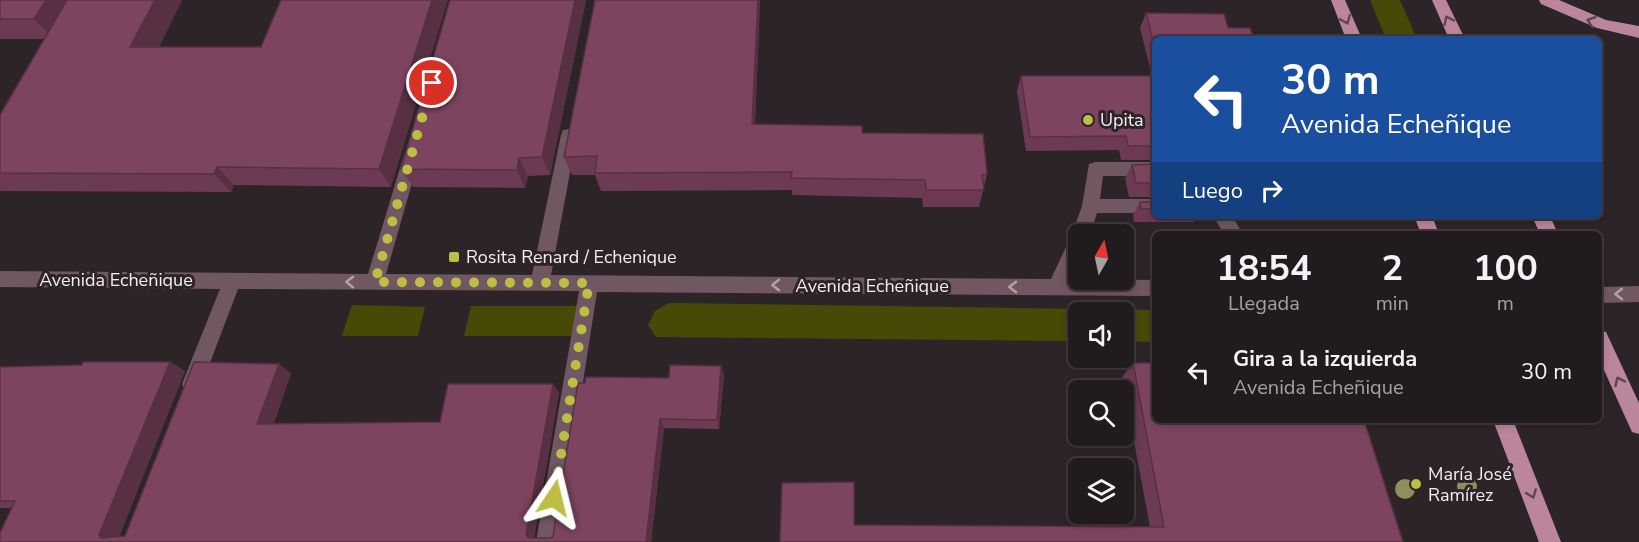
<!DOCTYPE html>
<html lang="es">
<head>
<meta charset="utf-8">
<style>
	:root { --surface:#221b1e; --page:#2e282b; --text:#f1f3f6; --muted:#a2a1a4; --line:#3f393c }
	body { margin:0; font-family:"Nunito Sans",sans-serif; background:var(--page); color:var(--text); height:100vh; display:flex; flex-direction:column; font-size:22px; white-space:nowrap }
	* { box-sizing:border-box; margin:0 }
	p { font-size:20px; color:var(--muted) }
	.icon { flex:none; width:33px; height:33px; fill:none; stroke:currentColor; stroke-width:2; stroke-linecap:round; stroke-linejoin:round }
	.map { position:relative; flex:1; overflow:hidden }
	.panel { position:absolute; left:1152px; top:231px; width:450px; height:192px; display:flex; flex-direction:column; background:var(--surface); border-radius:9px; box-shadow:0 3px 9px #0003,0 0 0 2px var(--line) }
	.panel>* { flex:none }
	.banner { position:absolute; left:1152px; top:36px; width:450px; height:183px; border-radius:9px; box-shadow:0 3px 9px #0003,0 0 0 2px var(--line); background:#1a4fa0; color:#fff; overflow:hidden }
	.needle { width:39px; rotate:9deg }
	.tools { position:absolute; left:1068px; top:224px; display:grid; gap:12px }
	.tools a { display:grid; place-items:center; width:66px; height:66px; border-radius:9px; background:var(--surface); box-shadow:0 3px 9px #0003,0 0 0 2px var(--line); font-size:30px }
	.pin { position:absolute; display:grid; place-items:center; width:51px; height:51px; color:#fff; margin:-26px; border:3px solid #fff; border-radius:50%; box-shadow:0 2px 6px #0007 }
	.me { position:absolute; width:66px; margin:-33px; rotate:10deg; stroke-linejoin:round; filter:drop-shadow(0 0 4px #0008) }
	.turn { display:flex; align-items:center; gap:21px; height:126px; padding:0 30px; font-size:27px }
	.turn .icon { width:78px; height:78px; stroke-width:2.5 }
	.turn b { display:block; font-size:42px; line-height:51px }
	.then { display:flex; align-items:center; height:57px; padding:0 30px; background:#0003; gap:12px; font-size:22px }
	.eta { display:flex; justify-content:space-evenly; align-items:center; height:102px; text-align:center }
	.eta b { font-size:36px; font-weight:700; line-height:42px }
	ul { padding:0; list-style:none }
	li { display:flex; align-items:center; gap:18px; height:78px; padding:0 30px }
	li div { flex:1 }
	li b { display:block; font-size:22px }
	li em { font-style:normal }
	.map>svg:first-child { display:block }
</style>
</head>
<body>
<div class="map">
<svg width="1639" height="542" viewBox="0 0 1639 542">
	<rect width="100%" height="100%" fill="#2d2428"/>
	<path fill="#484906" d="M1370,0H1400L1417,39H1386Z
		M669,303L1155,310V342L1124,341V312H1078V341L656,337L648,325L655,311Z
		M352,305L425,307L418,336H342Z
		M471,306H577L573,336H464Z"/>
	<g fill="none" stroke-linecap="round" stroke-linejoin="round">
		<path fill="#715762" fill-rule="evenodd" d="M569,129L575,130L577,135L551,275L1051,279L1072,234L1082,206L1089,164L1095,162H1155V176H1103L1100,199H1155V213H1097L1090,234H1078V258L1069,279L1155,280V296L597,292L558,542H536L579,291L238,289L202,384L199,390L192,393L185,390L182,384L220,289L0,287V271L368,274L404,155L406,150L412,148L418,150L420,155L386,274L532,275L561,135L563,130Z
			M1213,216H1232L1243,234H1224Z
			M1639,286V302L1599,303V287Z"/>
		<path fill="#ba859d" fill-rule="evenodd" d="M1331,0H1345L1362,39H1346Z
			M1432,0H1446L1465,39H1449Z
			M1539,0H1559L1606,20L1639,26V38L1597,28L1541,4Z
			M1414,216H1432L1439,234H1421Z
			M1532,216H1550L1558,234H1540Z
			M1599,330L1606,332L1639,403V434L1632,432L1599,359Z
			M1493,420H1513L1561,542H1539Z"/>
	</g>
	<g fill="#8f8e5c">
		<circle cx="1467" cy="486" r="10"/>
		<circle cx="1405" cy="489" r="10"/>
	</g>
	<path fill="#6c3a53" d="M0,0H182L159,47H261L281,0L391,187L234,185L231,192L0,191V115L45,39H0Z
		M450,0H586L550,175L528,176L525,188L413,187L401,169Z
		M595,0H760L755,124L862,133L987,174L979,207H923L922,198L792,195V190L601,191L595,175H572L564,157Z
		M1146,13L1155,39V160H1121L1119,150L1026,151L1017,91L1021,76H1152L1140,28Z
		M1155,164V197H1129L1125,178L1132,165Z
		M1140,202H1155V216H1198L1194,222H1134L1133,215Z
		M170,362L185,371L119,537L125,536L291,373L274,423L440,422L553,384L559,393L534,538H551L553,536L669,378L721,366L724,376L719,429L664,428L651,542H0L11,508H0V367L82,365Z
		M1133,363L1403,542L854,525L1150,527L1122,377Z"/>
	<path fill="#583043" d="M46,0H78L54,39L34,19Z
		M155,0H182L149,67L130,47Z
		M432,0H448L391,187L379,169Z
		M575,0H586L550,175L542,157Z
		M758,0H760L754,142L752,124Z
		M519,158L528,176L525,188L517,170Z
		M217,167L234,185L231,192L214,174Z
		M170,362L185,371L117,541L101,538L99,535Z
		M279,364L291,373L271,432L257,424Z
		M721,366L724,376L719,429L717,420Z
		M553,384L559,393L533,542L526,535Z
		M660,419L664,428L651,542H646Z"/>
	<path fill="#7d4460" stroke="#583043" stroke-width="1.5" d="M0,0H46L34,19H0Z
		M67,0H155L130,47H261L281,0H432L379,169L217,167L214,174L0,173V115Z
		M450,0H575L542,157L519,158L517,170L401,169Z
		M595,0H758L752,124L862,126V133L983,134L987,174L982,175L984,190H926L925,180L791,178L792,172L595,173L597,156L564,157Z
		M1146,13L1224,14L1228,28H1250L1254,39H1155V48Z
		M1021,76H1155V146H1128L1126,136L1030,137Z
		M1155,164V183H1136L1132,165Z
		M1140,202H1155V209H1141Z
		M83,362H170L99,535L101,538L125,536L194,362L279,364L257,424L440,422L448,384H553L526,535L529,538H551L553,536L578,383H585L586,377L669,378L670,365L721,366L717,420L660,419L646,542H0V533L15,501H0V367L82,365Z
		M1133,363H1155V420H1364L1403,542H780L782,483L854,482V525L1164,527Z"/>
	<defs><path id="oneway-chevron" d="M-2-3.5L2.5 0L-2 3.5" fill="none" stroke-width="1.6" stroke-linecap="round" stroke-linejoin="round" transform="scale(1.5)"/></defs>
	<g stroke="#5e4651">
		<use href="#oneway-chevron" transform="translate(1346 20) rotate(68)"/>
		<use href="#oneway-chevron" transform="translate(1448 20) rotate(-115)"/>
		<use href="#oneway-chevron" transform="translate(1591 21) rotate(-161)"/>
		<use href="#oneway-chevron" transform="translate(1619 381) rotate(-115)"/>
		<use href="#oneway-chevron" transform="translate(1532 494) rotate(69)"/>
	</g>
	<g stroke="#b2a2a8">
		<use href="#oneway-chevron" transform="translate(350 282) rotate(-179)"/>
		<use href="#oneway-chevron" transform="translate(776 285) rotate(-180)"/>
		<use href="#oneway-chevron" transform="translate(1013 287) rotate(-180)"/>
		<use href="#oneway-chevron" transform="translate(1619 294) rotate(179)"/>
	</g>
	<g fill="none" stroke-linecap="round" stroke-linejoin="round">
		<path stroke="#bcbf44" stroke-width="10" stroke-dasharray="0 18" d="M432,83L375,282L589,283L554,498"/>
	</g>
	<g fill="#bcbf44" stroke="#2d2428" stroke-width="2">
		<circle cx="1088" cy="120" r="6"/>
		<rect x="448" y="251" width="12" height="12" rx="3"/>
		<circle cx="1416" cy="484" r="6"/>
	</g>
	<g text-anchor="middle" stroke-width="6" stroke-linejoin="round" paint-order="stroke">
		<g font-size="18" fill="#f3edef" stroke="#2d2428" text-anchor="start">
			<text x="1100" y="126">Upita</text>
			<text x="466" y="263">Rosita Renard / Echenique</text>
			<text x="1428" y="480">María José<tspan x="1428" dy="21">Ramírez</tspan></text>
		</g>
		<g font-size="18" fill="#f3edef" stroke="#2d2428">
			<text x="116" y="286">Avenida Echeñique</text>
			<text x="872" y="292">Avenida Echeñique</text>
		</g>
	</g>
</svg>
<div class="tools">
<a><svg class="needle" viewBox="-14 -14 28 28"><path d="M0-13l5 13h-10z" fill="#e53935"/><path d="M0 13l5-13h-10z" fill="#a2a1a4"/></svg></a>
<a><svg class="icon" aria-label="sound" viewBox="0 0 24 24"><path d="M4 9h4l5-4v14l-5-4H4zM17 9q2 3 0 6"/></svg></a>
<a><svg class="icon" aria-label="search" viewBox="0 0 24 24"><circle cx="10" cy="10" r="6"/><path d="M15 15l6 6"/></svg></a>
<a><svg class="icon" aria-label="layers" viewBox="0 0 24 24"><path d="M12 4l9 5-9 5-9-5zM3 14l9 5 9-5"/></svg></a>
</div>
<div class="pin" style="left:432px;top:83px;background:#d93025"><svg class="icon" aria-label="arrive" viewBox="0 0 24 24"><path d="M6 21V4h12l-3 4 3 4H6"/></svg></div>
<svg class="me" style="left:554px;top:498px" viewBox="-20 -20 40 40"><path d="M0-17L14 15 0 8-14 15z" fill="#bcbf44" stroke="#fff" stroke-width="4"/></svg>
<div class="banner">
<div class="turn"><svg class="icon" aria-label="left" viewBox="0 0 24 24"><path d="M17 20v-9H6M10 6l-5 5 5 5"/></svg><div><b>30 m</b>Avenida Echeñique</div></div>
<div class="then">Luego<svg class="icon" aria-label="right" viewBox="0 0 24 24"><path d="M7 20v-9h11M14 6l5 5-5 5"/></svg></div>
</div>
<section class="panel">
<div class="eta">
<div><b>18:54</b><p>Llegada</p></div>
<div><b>2</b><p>min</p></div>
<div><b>100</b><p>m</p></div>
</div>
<ul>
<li><svg class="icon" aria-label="left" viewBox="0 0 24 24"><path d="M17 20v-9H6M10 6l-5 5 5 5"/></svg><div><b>Gira a la izquierda</b><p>Avenida Echeñique</p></div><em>30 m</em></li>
</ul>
</section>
</div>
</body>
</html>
